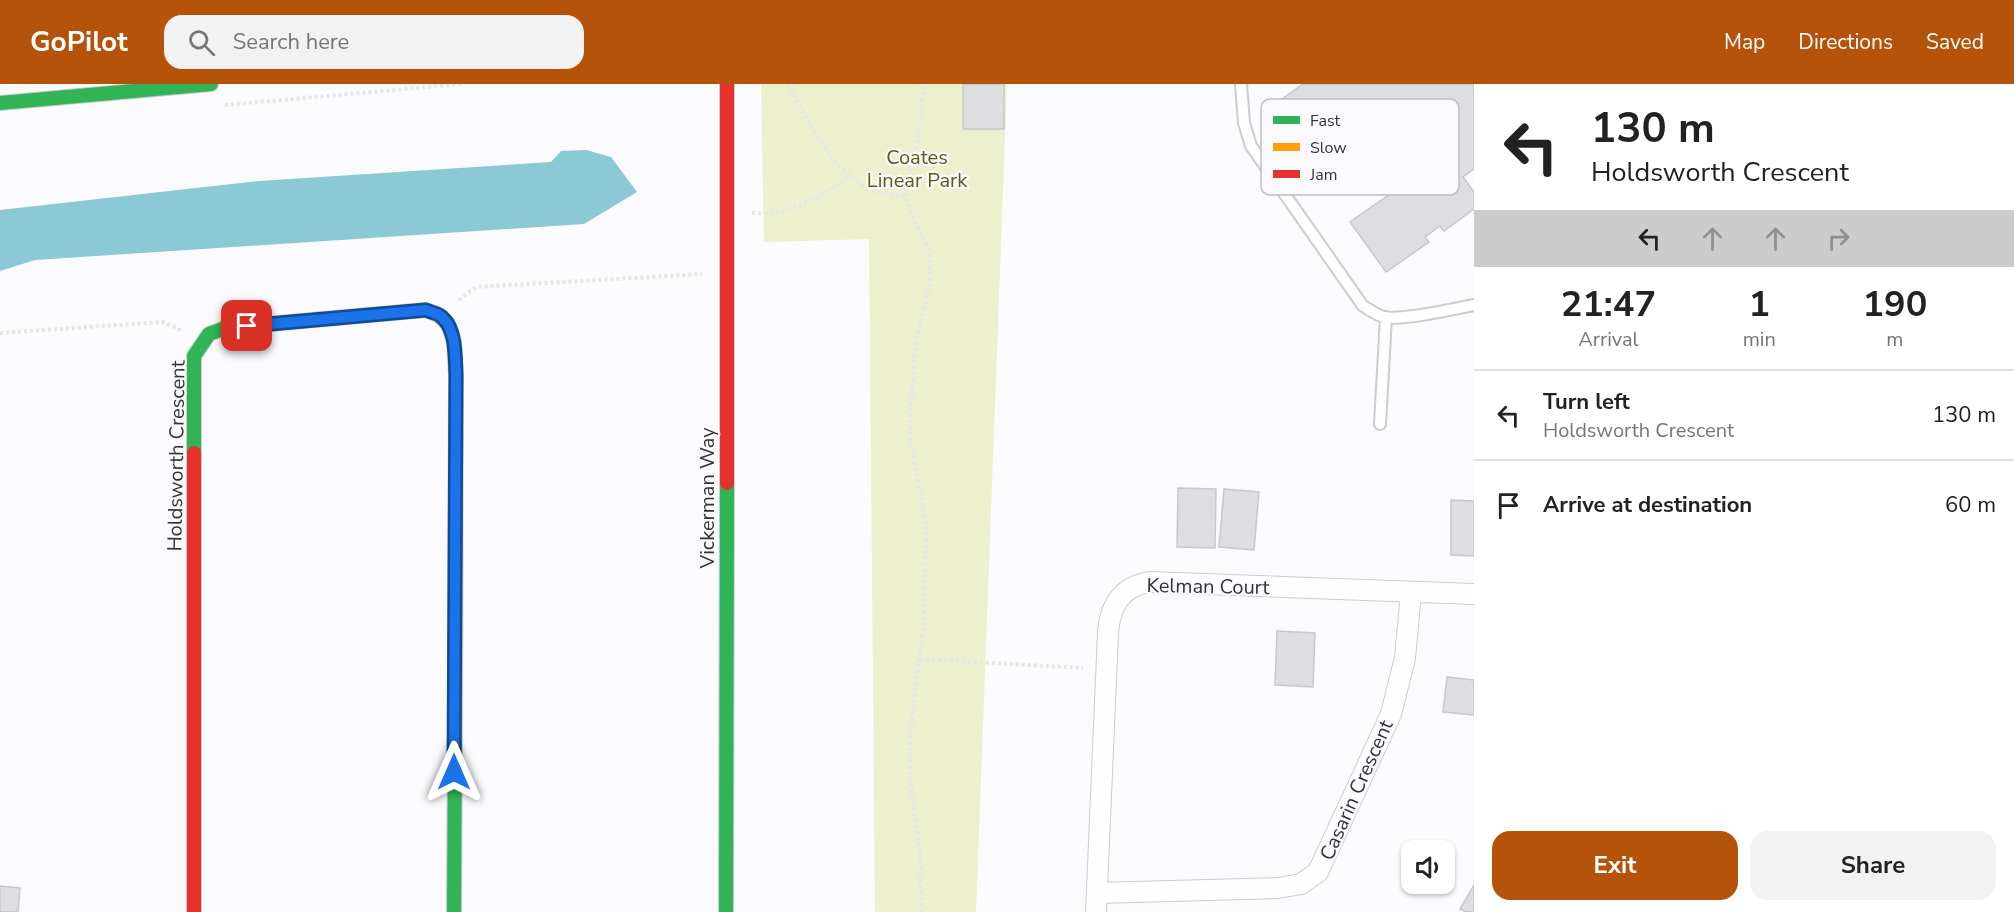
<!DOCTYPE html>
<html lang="en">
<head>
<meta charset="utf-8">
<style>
	:root { --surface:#fff; --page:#f2f2f2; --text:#222; --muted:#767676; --line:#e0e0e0; --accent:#b45309 }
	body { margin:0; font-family:"Nunito Sans",sans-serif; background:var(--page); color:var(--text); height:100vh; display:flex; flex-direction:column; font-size:22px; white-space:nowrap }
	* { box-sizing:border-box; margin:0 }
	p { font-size:20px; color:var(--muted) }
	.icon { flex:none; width:33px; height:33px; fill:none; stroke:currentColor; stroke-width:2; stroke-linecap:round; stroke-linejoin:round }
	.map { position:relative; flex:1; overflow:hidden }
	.side { display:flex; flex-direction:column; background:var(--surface); width:540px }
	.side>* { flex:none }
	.banner { background:#fff; color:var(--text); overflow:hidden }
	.buttons { position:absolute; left:1401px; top:756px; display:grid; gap:12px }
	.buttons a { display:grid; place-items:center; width:54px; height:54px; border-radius:12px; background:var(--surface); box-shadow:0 2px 4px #0004; font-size:30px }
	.pin { position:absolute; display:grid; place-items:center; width:51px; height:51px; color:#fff; margin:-26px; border-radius:12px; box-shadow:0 3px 9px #0006 }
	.me { position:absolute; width:66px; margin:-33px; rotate:0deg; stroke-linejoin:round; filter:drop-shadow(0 0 4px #0008) }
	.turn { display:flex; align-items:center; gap:21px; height:126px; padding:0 18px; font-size:27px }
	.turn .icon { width:78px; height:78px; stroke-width:2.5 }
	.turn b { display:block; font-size:42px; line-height:51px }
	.lanes { display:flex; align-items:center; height:57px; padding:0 18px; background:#0003; justify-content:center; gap:30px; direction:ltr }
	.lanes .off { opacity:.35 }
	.eta { display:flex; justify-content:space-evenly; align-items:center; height:102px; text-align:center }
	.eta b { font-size:36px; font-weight:700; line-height:42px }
	.action { display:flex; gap:12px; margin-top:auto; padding:12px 18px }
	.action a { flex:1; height:69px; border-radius:18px; background:var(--accent); color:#fff; font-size:24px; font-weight:700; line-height:69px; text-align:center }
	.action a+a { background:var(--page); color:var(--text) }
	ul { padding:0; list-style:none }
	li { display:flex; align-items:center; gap:18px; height:90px; padding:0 18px; border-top:2px solid var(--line) }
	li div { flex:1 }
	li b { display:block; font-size:22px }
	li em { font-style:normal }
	header { display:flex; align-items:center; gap:36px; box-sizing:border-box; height:84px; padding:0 30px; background:var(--accent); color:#fff }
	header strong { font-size:28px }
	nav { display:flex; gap:33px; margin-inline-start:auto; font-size:21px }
	.search { width:420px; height:54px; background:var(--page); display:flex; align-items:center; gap:15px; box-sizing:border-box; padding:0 21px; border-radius:18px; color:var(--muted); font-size:22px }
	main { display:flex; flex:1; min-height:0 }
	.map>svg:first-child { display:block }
</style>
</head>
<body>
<header>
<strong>GoPilot</strong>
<div class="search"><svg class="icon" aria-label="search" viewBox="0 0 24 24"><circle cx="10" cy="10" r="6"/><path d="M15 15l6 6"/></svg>Search here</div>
<nav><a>Map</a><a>Directions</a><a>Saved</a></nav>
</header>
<main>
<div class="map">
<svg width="1474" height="828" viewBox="0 0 1474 828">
	<rect width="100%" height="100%" fill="#fbfafd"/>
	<path fill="#edf0cc" d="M761,0H1007L976,828H875L869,155L764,158Z"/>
	<path fill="#8ac9d5" d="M586,66L611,73L637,108L584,140L35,176L0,187V126L259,97L551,78L561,67Z"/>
	<path fill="#dedde0" stroke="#c8c7ca" stroke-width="1.5" d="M963,0H1004V45H963Z
		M1303,0H1474V85L1463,93L1474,108V125L1444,147L1440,142L1425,153L1429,158L1386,188L1350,138L1390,110L1384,101L1380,104L1354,68L1358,65L1353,57L1314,85L1276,33L1282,29L1275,20Z
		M1178,404L1216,405L1215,464L1177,463Z
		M1224,405L1259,408L1254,466L1219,463Z
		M1451,416L1474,417V472L1451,471Z
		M1277,547L1315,549L1313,603L1275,601Z
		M1447,593L1474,596V631L1443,628Z
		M1474,801V828H1466L1460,825Z
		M0,802L20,804L18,828H0Z"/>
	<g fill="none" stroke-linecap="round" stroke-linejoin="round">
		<g stroke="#cccbcd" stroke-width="14">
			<path id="lane" d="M1241,0L1244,39L1251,62L1363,222C1370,226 1376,231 1384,233C1403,237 1453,225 1474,221
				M1380,340L1386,233"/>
		</g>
		<g stroke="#cccbcd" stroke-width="22">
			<path id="street" d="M1097,809L1278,804L1301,800L1318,788L1391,630L1405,574L1411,508
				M1096,828L1108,549C1110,522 1121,503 1149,498L1474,510"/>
		</g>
		<g stroke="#cccbcd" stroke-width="16">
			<path id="fast" d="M0,19L211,0
				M194,369V272L209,250L225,244L425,226L439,231L448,240
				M454,828L455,651
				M726,828L727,399"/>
		</g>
		<g stroke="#cccbcd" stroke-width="16">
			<path id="slow" d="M448,240L454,258L456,291L455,651"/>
		</g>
		<g stroke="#cccbcd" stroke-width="16">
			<path id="jam" d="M194,369V828
				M727,399V0"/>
		</g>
		<path stroke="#e6e6e6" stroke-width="4" stroke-dasharray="3 3" stroke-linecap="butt" d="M788,0C808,36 828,82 866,103C878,110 893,111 907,112
			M225,21L462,0
			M752,129C760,129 769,130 776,128C802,123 830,108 850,91
			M459,216L476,203L702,190
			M0,249L163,238L183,247
			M920,575L1083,584
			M921,828L920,768L911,703L910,668L913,623L924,539L926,440L910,353L913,283L918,248L930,200L929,166L915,139L907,116L906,101L919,50L924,0"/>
		<use href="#lane" stroke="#fefeff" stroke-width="10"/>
		<use href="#street" stroke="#fefeff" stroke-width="20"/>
		<use href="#fast" stroke="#30b455" stroke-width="14"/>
		<use href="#slow" stroke="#ff9f0a" stroke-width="14"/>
		<use href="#jam" stroke="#e5322d" stroke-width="14"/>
	</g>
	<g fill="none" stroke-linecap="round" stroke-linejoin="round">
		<g stroke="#114b97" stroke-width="15">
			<path id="route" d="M247,242L426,226C430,228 436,229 439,231C457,242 455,273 456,291L454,688"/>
		</g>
		<use href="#route" stroke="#1a73e8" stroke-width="10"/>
	</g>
	<g text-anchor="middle" stroke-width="4.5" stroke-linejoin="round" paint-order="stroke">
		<g font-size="20" fill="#595d0f" stroke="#faf9fe">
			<text x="917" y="80">Coates<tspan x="917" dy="23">Linear Park</tspan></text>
		</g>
		<g font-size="20" fill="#333334" stroke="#faf9fe">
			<text transform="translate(176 372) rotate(-89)" y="7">Holdsworth Crescent</text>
			<text transform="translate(707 414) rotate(-90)" y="7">Vickerman Way</text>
			<text transform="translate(1208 502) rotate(1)" y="7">Kelman Court</text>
			<text transform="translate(1356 706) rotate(-66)" y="7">Casarin Crescent</text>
		</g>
	</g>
	<rect x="1261" y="15" width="198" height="96" rx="9" fill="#faf9fe" stroke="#bebec1" stroke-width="1.5"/>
	<rect x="1273" y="32" width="27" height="8" fill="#30b455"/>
	<rect x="1273" y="59" width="27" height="8" fill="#ff9f0a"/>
	<rect x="1273" y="86" width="27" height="8" fill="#e5322d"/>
	<g font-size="16" fill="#333334">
		<text x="1310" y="42">Fast</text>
		<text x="1310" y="69">Slow</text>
		<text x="1310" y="96">Jam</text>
	</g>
</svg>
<div class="buttons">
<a><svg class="icon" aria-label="sound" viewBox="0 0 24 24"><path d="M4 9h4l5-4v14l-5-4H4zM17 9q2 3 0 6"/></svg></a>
</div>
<div class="pin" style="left:247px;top:242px;background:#d93025"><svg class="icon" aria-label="arrive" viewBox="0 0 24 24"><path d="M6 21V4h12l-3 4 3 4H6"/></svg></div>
<svg class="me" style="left:454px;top:688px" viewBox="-20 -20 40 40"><path d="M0-17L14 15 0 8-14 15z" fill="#1a73e8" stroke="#fff" stroke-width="4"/></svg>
</div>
<section class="side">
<div class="banner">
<div class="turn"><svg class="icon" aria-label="left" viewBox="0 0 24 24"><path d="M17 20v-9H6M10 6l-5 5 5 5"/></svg><div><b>130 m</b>Holdsworth Crescent</div></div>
<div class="lanes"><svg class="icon" aria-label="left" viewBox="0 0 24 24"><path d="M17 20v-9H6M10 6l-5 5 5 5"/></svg><svg class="icon off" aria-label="ahead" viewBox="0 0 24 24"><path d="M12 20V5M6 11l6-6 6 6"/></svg><svg class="icon off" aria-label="ahead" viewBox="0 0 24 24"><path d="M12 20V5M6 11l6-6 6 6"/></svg><svg class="icon off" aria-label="right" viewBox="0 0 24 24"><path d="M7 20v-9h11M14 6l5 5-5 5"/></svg></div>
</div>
<div class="eta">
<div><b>21:47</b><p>Arrival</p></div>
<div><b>1</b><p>min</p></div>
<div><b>190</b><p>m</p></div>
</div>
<ul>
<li><svg class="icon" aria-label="left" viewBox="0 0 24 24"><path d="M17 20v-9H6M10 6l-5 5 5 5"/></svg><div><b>Turn left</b><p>Holdsworth Crescent</p></div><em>130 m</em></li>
<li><svg class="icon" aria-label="arrive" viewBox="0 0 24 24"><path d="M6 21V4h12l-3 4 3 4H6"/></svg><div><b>Arrive at destination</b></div><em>60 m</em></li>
</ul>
<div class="action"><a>Exit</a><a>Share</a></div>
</section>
</main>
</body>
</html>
